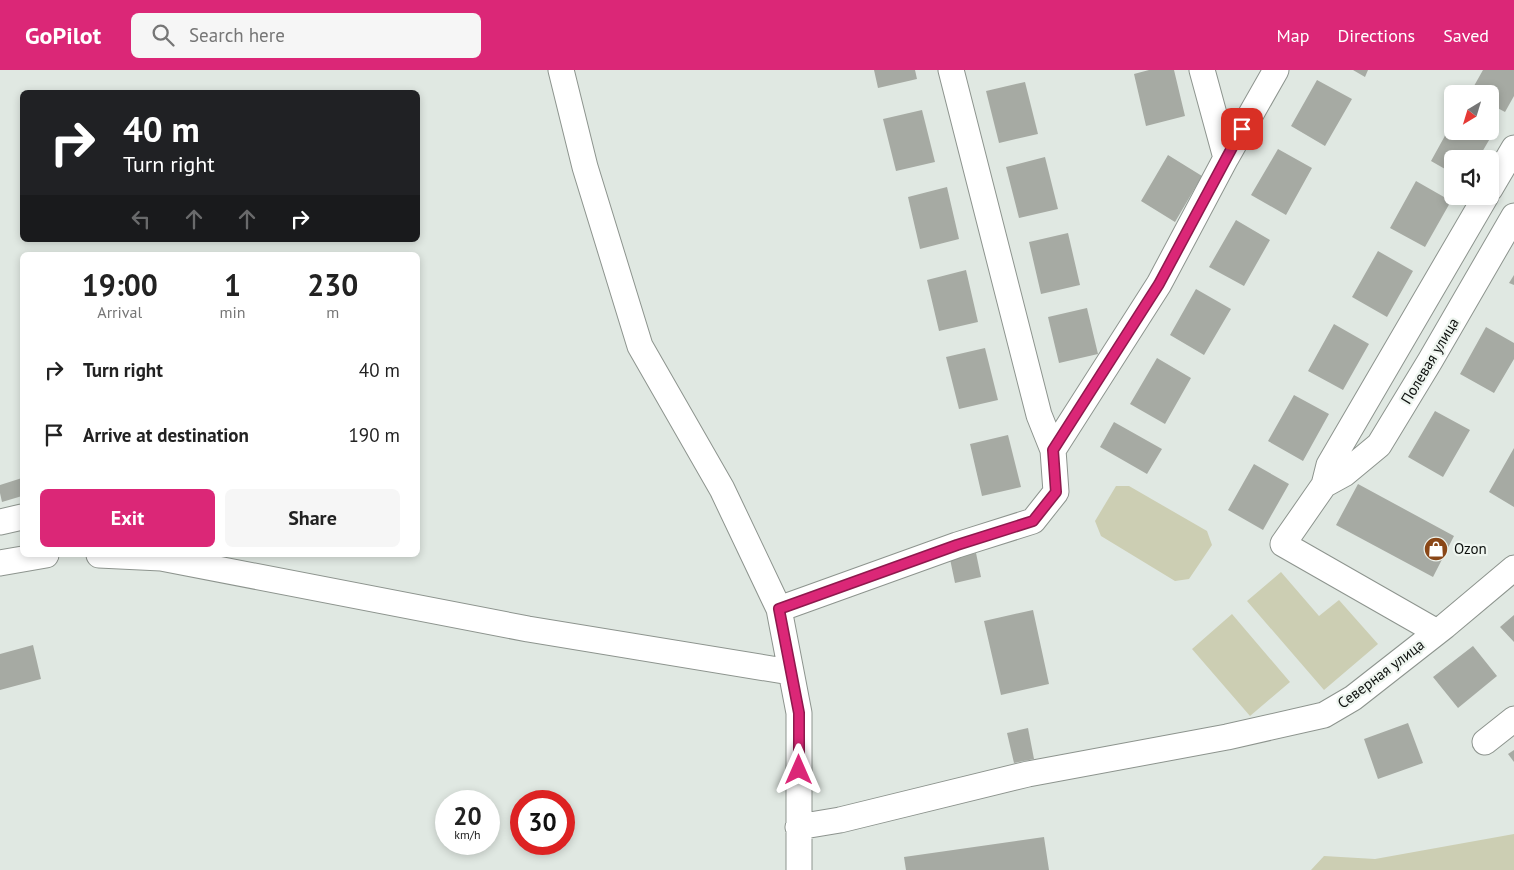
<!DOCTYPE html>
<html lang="en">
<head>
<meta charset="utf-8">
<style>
	:root { --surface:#fff; --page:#f6f6f6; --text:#222; --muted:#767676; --accent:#db2777 }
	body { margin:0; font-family:"PT Sans",sans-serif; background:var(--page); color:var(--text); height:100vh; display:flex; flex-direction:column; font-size:19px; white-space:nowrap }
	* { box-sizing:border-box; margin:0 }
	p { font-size:16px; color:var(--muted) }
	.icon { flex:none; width:28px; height:28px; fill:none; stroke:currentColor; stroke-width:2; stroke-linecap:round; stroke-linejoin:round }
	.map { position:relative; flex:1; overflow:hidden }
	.side { position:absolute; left:20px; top:182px; width:400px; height:305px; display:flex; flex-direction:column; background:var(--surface); border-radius:8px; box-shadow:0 2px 8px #0003 }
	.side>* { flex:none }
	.banner { position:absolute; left:20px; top:20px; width:400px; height:152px; border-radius:8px; box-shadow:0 2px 8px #0003; background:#202124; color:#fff; overflow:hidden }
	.needle { width:32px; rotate:218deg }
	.tools { position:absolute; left:1444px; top:15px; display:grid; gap:10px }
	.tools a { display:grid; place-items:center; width:55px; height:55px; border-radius:8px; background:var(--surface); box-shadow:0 2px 8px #0003; font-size:25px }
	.speed { position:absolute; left:435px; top:720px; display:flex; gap:10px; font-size:25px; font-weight:700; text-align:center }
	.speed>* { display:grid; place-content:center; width:65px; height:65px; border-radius:50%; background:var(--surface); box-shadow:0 2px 8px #0003; line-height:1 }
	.speed small { font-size:12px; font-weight:400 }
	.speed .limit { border:8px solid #d22; background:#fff; color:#111 }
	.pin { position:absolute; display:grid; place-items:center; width:42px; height:42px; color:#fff; margin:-21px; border-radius:10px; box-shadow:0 2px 8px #0006 }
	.me { position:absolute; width:55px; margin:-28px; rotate:0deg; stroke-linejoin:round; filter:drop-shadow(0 0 4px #0008) }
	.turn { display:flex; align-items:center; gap:18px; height:105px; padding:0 20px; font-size:22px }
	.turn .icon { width:65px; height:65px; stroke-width:2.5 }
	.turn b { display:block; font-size:35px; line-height:42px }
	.lanes { display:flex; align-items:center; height:48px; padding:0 20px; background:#0003; justify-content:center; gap:25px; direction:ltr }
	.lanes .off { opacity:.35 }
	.eta { display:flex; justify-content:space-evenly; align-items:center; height:85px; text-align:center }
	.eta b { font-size:30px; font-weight:700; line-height:35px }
	.cta { display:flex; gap:10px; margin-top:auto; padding:10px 20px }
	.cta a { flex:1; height:58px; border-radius:8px; background:var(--accent); color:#fff; font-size:20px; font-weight:700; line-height:58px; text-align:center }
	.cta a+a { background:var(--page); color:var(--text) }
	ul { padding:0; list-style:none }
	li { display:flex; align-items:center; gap:15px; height:65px; padding:0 20px }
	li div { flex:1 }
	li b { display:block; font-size:19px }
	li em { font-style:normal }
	header { display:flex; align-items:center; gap:30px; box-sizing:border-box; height:70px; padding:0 25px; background:var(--accent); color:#fff }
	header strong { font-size:24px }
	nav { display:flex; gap:28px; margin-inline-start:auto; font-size:18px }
	.search { width:350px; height:45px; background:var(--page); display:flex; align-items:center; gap:12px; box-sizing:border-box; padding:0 18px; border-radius:8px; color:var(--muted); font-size:19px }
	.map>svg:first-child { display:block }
</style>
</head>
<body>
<header>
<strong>GoPilot</strong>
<div class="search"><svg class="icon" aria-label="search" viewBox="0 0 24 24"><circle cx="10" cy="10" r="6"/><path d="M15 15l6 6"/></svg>Search here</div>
<nav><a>Map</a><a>Directions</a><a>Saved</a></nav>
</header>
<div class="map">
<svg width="1514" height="800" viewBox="0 0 1514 800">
	<rect width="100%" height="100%" fill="#e0e8e2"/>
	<path fill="#ccceb3" d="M1116,416H1129L1207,461L1212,475L1189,509L1175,511L1101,466L1095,451Z
		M1281,502L1319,546L1339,530L1378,574L1324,620L1247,531Z
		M1232,544L1290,612L1250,646L1192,579Z
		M1514,764V800H1311L1324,786L1375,789Z"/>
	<path fill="#a6aaa3" d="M874,0H915L917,9L878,18Z
		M1149,0H1174L1185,46L1146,56L1134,4Z
		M1353,0H1368L1365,7Z
		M1483,0H1514V26L1505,42L1490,34V24L1470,23Z
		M1317,10L1352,29L1325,76L1291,56Z
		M1025,12L1038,64L999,73L986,21Z
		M922,40L935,92L896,101L883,49Z
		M1452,53V61H1486L1492,65L1478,89H1452V103L1431,91Z
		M1278,79L1312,98L1286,145L1251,125Z
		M1168,85L1202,106L1175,152L1141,131Z
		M1045,87L1058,139L1019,148L1006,97Z
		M1416,111L1451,131L1425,177L1390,158Z
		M947,117L959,169L920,179L908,127Z
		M1236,150L1270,170L1244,216L1209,197Z
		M1068,163L1080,215L1041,224L1029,172Z
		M1378,181L1413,201L1387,247L1352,227Z
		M966,200L978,252L939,261L927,210Z
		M1514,205V215L1509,213Z
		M1196,219L1231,239L1204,285L1170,265Z
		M1087,238L1098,284L1059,293L1048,247Z
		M1334,254L1369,274L1343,320L1308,301Z
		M1486,257L1514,273V289L1494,323L1460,304Z
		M985,278L998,330L959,339L946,287Z
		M1157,288L1191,308L1165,354L1130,334Z
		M1294,325L1329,344L1303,391L1268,371Z
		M1435,341L1470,360L1443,407L1408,387Z
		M1114,352L1162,379L1147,404L1100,377Z
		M1008,365L1021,417L982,426L970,374Z
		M1514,378V437L1489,422Z
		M1254,394L1289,414L1263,460L1228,440Z
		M22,408V426L2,432L0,423V415Z
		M1358,414L1454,466L1433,507L1336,455Z
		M976,483L981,507L955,513L950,489Z
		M1033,540L1049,614L1001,625L984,551Z
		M1514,545V572L1500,557Z
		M33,575L41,609L0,620V584Z
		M1473,576L1497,606L1458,638L1433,607Z
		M1408,653L1423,693L1378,709L1364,669Z
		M1028,658L1034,689L1014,693L1007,663Z
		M1514,680V692L1508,684Z
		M1044,767L1049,800H906L904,787Z"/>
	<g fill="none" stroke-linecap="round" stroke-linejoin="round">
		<g stroke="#8d948e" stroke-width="27">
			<path id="minor" d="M561,0L585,97L640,276L722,419L779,539L799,643V800
				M951,0L1039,345L1053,380
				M1202,0L1226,88
				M1490,119L1514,78
				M1324,415L1344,404L1379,375L1430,291L1514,146
				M0,452L22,447
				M99,485L161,488L528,559L790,602
				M0,493L46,485
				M779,539L957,475L1033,451L1056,422L1053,380L1159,214L1226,88L1276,0
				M1437,562L1283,474L1324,415L1329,395L1486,126
				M1485,672L1514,649
				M798,757L840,750L1028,704L1227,667L1324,645L1353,628L1445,556L1514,498"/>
		</g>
		<use href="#minor" stroke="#fff" stroke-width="25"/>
	</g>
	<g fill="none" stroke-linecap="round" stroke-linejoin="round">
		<g stroke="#8e194d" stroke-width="12">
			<path id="route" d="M799,700V643L779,539L957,475L1033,451L1056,422L1053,380L1159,214L1242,59"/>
		</g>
		<use href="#route" stroke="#db2777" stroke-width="9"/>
	</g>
	<defs>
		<g id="shop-disc" transform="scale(1.25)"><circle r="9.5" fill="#8a4717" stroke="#eef5ef"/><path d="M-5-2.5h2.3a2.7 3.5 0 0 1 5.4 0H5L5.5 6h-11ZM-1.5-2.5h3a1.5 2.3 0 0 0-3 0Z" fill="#fff"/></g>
	</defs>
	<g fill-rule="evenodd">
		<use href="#shop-disc" x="1436" y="479"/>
	</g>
	<g text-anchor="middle" stroke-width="4.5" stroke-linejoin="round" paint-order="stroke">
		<g font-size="15" fill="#0d100e" stroke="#eef5ef">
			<text transform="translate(1430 291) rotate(-59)" y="5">Полевая улица</text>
			<text transform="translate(1381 604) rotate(-37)" y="5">Северная улица</text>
		</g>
		<g font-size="15" fill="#0d100e" stroke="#eef5ef" text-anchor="start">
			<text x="1454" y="484">Ozon</text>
		</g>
	</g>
</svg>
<div class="tools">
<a><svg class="needle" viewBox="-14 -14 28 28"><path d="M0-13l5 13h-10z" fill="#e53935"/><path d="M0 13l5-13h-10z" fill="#767676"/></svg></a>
<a><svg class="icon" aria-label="sound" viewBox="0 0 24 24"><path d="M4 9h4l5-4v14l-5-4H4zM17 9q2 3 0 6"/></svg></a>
</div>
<div class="speed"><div>20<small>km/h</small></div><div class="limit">30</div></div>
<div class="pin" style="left:1242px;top:59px;background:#d93025"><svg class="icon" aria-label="arrive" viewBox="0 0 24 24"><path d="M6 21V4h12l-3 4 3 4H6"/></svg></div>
<svg class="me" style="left:799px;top:700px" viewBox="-20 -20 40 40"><path d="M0-17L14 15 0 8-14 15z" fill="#db2777" stroke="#fff" stroke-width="4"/></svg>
<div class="banner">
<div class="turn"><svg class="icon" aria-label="right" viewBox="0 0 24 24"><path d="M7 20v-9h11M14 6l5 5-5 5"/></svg><div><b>40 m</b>Turn right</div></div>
<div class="lanes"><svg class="icon off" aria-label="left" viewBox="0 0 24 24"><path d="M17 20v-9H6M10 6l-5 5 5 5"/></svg><svg class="icon off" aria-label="ahead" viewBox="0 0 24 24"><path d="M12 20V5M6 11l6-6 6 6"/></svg><svg class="icon off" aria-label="ahead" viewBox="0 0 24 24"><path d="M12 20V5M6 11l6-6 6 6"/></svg><svg class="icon" aria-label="right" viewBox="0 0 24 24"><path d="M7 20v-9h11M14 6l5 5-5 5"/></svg></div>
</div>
<section class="side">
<div class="eta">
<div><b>19:00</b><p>Arrival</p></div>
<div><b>1</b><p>min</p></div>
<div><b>230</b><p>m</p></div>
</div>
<ul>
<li><svg class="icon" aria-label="right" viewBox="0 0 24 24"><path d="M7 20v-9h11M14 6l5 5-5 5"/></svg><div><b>Turn right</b></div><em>40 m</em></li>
<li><svg class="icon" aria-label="arrive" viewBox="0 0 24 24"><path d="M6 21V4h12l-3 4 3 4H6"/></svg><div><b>Arrive at destination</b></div><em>190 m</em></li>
</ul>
<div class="cta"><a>Exit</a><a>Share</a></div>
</section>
</div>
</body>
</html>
